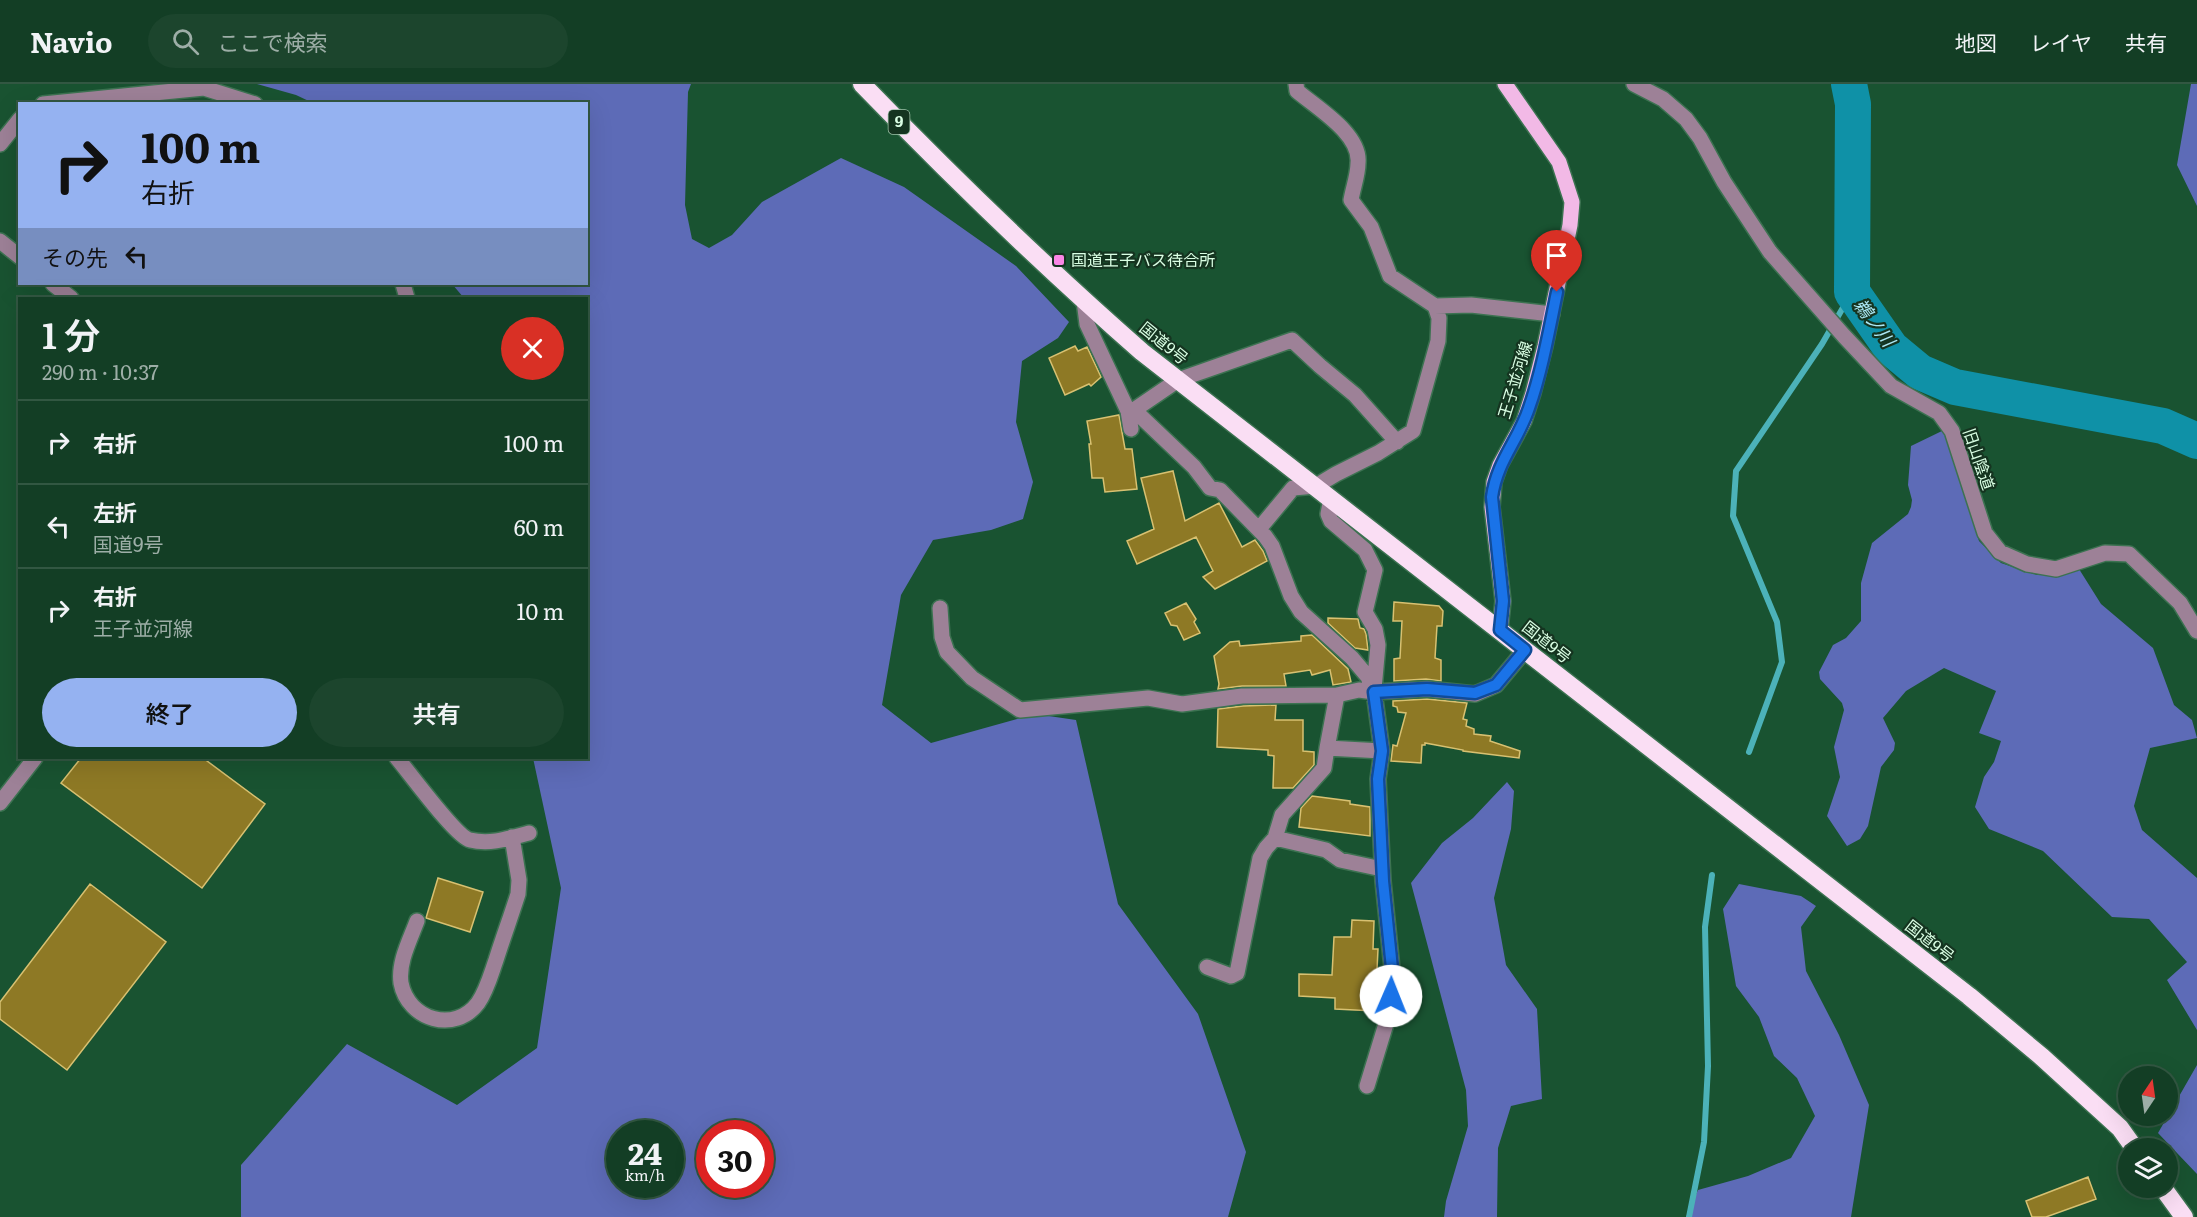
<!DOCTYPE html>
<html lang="ja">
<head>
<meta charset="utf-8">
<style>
	:root { --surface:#133e25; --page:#1c452d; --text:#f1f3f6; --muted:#9daea7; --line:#325742; --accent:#95b2f1 }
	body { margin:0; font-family:Literata,"Noto Sans JP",serif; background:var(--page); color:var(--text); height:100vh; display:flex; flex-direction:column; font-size:22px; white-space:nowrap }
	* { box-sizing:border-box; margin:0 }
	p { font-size:20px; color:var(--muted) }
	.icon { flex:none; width:33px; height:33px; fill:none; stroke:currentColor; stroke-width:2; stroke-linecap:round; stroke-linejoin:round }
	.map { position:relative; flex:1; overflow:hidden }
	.details { position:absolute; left:18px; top:213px; width:570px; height:462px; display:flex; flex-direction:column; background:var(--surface); border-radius:0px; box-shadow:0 6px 24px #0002,0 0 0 2px var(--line) }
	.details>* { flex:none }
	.guide { position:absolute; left:18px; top:18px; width:570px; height:183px; border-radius:0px; box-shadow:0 6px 24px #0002,0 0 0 2px var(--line); background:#95b2f1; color:#111; overflow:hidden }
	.needle { width:39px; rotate:13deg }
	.buttons { position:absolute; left:2118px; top:982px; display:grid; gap:12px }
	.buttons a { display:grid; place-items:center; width:60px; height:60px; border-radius:50%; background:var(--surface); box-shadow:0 6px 24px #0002,0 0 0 2px var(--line); font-size:30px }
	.speed { position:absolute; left:606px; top:1036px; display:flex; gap:12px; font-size:30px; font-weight:700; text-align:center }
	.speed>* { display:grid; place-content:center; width:78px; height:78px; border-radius:50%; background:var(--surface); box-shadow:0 6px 24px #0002,0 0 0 2px var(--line); line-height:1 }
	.speed small { font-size:15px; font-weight:400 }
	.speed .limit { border:9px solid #d22; background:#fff; color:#111 }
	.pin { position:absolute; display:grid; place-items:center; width:51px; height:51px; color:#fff; margin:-62px -26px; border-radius:50% 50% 50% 0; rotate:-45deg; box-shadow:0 0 6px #0007 }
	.pin .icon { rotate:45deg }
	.me { position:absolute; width:66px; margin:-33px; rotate:1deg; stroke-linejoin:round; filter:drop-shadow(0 0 4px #0008) }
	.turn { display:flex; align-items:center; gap:21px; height:126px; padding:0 24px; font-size:27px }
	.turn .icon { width:78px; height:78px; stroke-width:2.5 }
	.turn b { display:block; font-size:42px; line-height:51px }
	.then { display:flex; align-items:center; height:57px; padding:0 24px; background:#0003; gap:12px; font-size:22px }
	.round { display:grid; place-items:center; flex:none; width:63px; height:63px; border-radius:32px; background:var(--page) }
	.headline { display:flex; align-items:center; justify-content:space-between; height:102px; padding:0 24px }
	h1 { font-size:36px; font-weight:600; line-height:45px }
	.primary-button { display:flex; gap:12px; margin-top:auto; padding:12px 24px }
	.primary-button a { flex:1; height:69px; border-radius:36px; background:var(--accent); color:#111; font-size:24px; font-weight:600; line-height:69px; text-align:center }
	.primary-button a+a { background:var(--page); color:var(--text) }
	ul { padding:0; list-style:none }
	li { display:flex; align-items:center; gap:18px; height:84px; padding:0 24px; border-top:2px solid var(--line) }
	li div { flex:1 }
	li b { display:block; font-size:22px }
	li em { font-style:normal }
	header { display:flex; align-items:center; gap:36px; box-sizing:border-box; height:84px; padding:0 30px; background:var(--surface); border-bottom:2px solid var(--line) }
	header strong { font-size:28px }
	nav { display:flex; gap:33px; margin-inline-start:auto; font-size:21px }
	.search { width:420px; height:54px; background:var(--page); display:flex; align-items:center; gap:15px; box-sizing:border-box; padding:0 21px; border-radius:33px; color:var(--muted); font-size:22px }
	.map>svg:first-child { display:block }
</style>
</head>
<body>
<header>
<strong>Navio</strong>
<div class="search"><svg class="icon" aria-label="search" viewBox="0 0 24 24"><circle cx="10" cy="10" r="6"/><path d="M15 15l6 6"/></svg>ここで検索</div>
<nav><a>地図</a><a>レイヤ</a><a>共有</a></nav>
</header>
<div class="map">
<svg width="2197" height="1133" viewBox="0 0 2197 1133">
	<rect width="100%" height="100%" fill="#195331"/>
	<path fill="#5d6bb7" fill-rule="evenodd" d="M257,0H691L688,8L685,121L692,155L709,164L732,151L762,118L841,74L904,103L1016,182L1069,238L1058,254L1022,277L1016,338L1033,398L1023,435L991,446L933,456L901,511L882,621L931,659L1035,630L1076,636L1118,820L1198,930L1246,1068L1228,1133H241V1081L347,960L457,1021L537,964L561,804L533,674H586V214H464L452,200H586V20L313,19L296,11ZM620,1050H670V1101H620ZM710,1050H760V1101H710Z
		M2191,0H2197V122L2177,81Z
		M1944,346L1979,457L2001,479L2037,491L2079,485L2101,520L2153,564L2174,621L2192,636L2197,654L2150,664L2134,722L2142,746L2197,794V946L2167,896L2187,878L2149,835L2112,833L2043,767L1989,745L1975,723L1984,693L1994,678L2001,657L1979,649L1996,607L1944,584L1906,607L1883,634L1895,659L1894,666L1881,683L1868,742L1860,755L1847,762L1827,732L1840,693L1834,663L1844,626L1842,619L1820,595L1819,588L1833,561L1846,554L1861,537V499L1872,459L1908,430L1911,423L1912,416L1908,401L1911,362Z
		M1507,698L1514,707L1511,745L1494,814L1506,881L1537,925L1542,1015L1511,1022L1498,1064L1497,1133H1444L1446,1117L1468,1042L1466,1006L1411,799L1442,759L1473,734Z
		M1739,800L1801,812L1816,822L1801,843L1806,887L1839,951L1869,1021L1851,1133H1686L1698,1106L1748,1092L1791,1074L1815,1032L1797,994L1774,972L1759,933L1736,902L1723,825Z
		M2197,981V1090L2158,1049Z"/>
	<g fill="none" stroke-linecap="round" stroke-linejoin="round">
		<path stroke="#4cb2b9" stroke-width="6" d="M1749,668L1782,578L1777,538L1733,432L1736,387L1822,260L1852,208
			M1689,1133L1704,1058L1708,982L1705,843L1712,791"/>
		<path stroke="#0f91a7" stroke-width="36" d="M1849,0L1853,20L1852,208L1891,264L1920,288L1955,303L2163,342L2197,357"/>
	</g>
	<path fill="#8e7925" stroke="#d8c171" stroke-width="1.5" d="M1075,262L1078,267L1087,263L1101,293L1091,302L1089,300L1065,311L1049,274Z
		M1119,331L1125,365H1132L1137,405L1105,408L1103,394H1092L1089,360H1091L1087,337Z
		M1173,387L1185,437L1219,419L1242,463L1255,456L1263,467L1267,477L1215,505L1203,493L1213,487L1196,453L1137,480L1127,457L1154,445L1141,394Z
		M1394,518L1439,522L1443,527L1442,542H1437L1435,574L1441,576V597L1426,595L1394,597V575L1400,574L1402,537H1393Z
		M1186,519L1196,535L1194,538L1200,549L1184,556L1177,542L1171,541L1165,529Z
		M1328,534L1358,535L1360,544L1364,545L1366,550L1368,566L1355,564L1328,539Z
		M1312,551L1348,585L1351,598L1333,601L1330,586L1312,591L1310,586L1284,590L1286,602H1242L1218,605L1219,600L1214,572L1230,558L1239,557L1240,562L1301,557V552Z
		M1427,615L1467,619L1463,635L1467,636L1466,642L1474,645V650L1491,652L1490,657L1520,667L1519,674L1463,667V666L1425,659V661H1422L1421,679L1391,677L1393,661L1397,662L1406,629L1398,628L1397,623L1393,622V617Z
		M1276,621L1275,636H1303V667L1314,668V681L1293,704H1273L1274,672L1268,671V666L1217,663L1218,625L1243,622Z
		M81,674H203L265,720L202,804L61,699Z
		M1312,712L1350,717V720L1370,723V752L1299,743L1301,724Z
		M438,794L483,808L470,848L426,834Z
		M90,800L166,858L67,986L0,935V918Z
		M1352,836L1374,837L1373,865H1378L1375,927L1335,925V914L1299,912V890L1332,891L1334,853H1351Z
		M2088,1093L2096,1115L2046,1133H2032L2026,1117Z"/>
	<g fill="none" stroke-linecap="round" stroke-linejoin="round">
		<g stroke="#3c7251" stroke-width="18">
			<path id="minor" d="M1634,0L1663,15L1686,35L1700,54L1724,98L1770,168L1844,252L1891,302L1939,329L1952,347L1985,449L2000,468L2027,480L2056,485L2105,469L2129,470L2180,519L2197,547
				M43,20L204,4L255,20
				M0,60L20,35
				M0,157L20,173
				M53,200L71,214
				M403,200L407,214
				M1084,217L1087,240L1128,327L1134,326L1194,383L1210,404L1220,406L1265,452L1272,462L1291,512L1301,528L1352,574L1368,593L1374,608L1382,667L1378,695L1383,797L1393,894L1389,930L1367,1002
				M1435,222L1471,221L1552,230
				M1134,326L1178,296L1292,256L1320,282L1355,311L1397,358
				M1128,327L1131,345
				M1331,414L1328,430L1331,437L1365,466L1375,486L1365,528L1375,545L1378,561L1374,605
				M1259,445L1293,404L1316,402L1336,390L1378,369L1413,347L1438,257L1439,234L1435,222L1390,192L1371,143L1351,116C1353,104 1358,91 1358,79C1361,50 1317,24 1297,7L1296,0
				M940,524L942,553L947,568L972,594L1020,626L1148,614L1182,620L1242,612L1337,611L1359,606L1374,608L1427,605L1475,610L1496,601L1525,566
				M1337,611L1327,664L1382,667
				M1327,664L1324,684L1282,731L1275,754L1326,766L1340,776L1382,785
				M397,674C409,688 456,753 470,756C491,761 510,754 529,749
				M0,719L35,674
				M417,837C410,856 398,878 401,899C408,936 455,950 478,919C487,906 491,890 496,876C503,854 511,832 518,810L519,796L512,753
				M1207,883L1231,892L1237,889L1260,774L1266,764L1275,754"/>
		</g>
		<g stroke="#3c7251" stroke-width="18">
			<path id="major" d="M1500,546L1503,517L1492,423L1494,398L1500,381L1524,337L1533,309L1545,262L1570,141L1572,118L1559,78L1505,0"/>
		</g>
		<g stroke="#3c7251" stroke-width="21">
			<path id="highway" d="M862,0C952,93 1045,183 1142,268L1969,912L2042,973L2120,1044L2135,1065
				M2163,1104L2184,1133"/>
		</g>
		<use href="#minor" stroke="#9d8197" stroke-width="15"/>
		<use href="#major" stroke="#f2b9e6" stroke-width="15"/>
		<use href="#highway" stroke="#fadef4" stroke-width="18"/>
	</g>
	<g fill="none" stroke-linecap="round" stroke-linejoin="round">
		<g stroke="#114b97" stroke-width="15">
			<path id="route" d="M1391,912L1393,894L1383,797L1378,695L1382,667L1374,608L1427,605L1475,609L1496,601L1525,566L1500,546L1503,517L1492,413C1497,377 1518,357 1529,324C1542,287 1549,247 1557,208"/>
		</g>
		<use href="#route" stroke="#1a73e8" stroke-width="10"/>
	</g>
	<rect fill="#fa87e6" stroke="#153420" stroke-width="2" x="1053" y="170" width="12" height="12" rx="3"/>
	<g text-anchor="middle" stroke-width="4.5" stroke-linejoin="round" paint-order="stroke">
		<rect fill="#153420" stroke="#9fc2a9" stroke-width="1.5" x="888.5" y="26" width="21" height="24" rx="4.5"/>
		<g font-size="15" font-weight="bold" fill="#daffe4">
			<text x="899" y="43">9</text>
		</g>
		<g font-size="16" fill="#daffe4" stroke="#153420" text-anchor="start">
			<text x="1071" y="182">国道王子バス待合所</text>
		</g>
		<g font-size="16" fill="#daffe4" stroke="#153420">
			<text transform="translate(1164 259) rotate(39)" y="6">国道9号</text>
			<text transform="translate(1515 296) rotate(-73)" y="6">王子並河線</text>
			<text transform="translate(1979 375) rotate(71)" y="6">旧山陰道</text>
			<text transform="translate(1547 558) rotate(38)" y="6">国道9号</text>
			<text transform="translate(1930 857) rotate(38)" y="6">国道9号</text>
		</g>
		<g font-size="18" font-style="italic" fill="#abe7f5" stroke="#153420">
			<text transform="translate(1874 239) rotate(53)" y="6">鵜ノ川</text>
		</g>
	</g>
</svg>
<div class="buttons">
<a><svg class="needle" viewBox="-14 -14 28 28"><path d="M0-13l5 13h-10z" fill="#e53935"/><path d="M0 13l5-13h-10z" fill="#9daea7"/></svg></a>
<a><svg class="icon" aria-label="layers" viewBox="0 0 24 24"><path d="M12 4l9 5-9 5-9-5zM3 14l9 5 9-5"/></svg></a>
</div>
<div class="speed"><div>24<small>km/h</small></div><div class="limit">30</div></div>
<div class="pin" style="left:1557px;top:208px;background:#d93025"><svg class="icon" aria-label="arrive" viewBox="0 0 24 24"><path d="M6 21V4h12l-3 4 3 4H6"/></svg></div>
<svg class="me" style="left:1391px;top:912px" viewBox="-20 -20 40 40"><circle r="19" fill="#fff"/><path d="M0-13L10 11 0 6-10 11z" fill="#1a73e8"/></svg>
<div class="guide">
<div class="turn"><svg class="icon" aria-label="right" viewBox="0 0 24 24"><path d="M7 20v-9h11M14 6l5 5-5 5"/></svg><div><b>100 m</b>右折</div></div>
<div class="then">その先<svg class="icon" aria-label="left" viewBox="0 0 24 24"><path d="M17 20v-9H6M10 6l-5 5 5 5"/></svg></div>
</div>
<section class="details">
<div class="headline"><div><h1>1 分</h1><p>290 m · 10:37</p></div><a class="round" style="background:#d93025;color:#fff"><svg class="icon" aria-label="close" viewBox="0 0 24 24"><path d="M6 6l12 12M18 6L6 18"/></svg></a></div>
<ul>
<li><svg class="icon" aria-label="right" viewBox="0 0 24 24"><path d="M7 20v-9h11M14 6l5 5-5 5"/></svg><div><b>右折</b></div><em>100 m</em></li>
<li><svg class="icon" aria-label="left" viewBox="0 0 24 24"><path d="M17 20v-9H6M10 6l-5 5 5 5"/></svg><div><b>左折</b><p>国道9号</p></div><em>60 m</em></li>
<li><svg class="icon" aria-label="right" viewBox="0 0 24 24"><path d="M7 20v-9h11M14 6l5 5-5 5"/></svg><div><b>右折</b><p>王子並河線</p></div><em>10 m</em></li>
</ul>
<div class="primary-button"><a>終了</a><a>共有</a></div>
</section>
</div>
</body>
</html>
